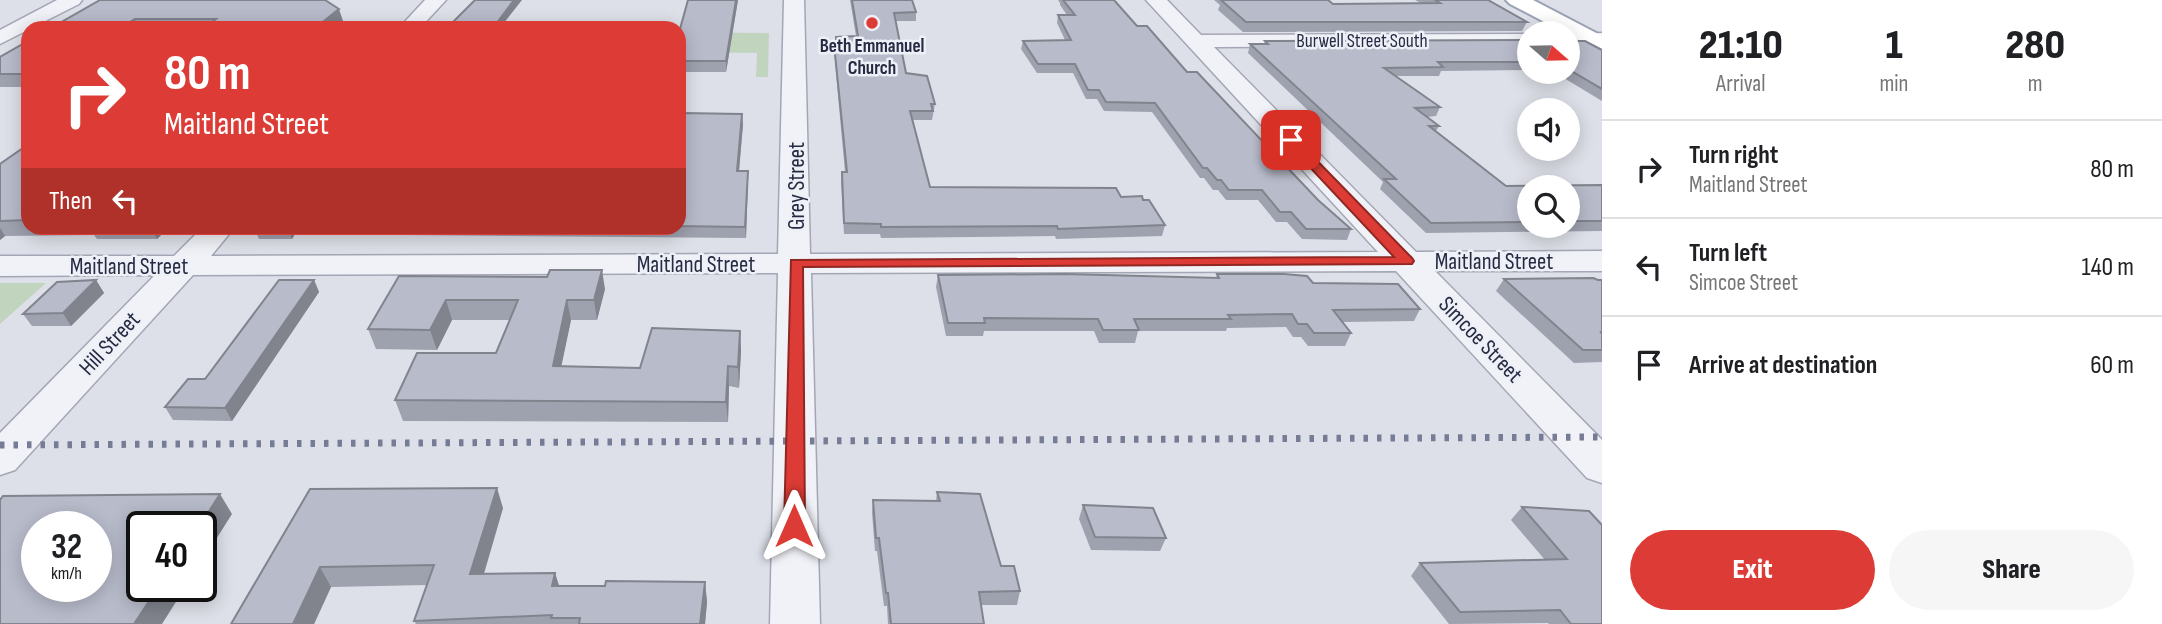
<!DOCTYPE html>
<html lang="en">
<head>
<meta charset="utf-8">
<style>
	:root { --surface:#fff; --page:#f6f6f6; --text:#202124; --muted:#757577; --line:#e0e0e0; --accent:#dc3c35 }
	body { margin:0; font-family:"Sofia Sans Condensed",sans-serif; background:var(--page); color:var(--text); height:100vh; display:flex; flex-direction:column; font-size:26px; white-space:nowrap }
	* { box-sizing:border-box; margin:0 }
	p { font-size:23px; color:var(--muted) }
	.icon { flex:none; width:38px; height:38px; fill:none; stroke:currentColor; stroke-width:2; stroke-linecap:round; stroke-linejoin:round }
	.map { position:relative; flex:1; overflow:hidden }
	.details { display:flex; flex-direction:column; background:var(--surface); width:560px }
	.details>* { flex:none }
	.guide { position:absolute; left:21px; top:21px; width:665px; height:214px; border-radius:21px; box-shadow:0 4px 18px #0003; background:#dc3c35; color:#fff; overflow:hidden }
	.needle { width:46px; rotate:110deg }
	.buttons { position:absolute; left:1517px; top:21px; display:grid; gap:14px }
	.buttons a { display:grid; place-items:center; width:63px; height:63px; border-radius:50%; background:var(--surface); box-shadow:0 4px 18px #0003; font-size:35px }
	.speed { position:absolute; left:21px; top:511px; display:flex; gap:14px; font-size:35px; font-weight:700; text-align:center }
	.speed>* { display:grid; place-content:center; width:91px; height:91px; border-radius:50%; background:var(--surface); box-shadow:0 4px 18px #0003; line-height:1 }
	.speed small { font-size:18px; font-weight:400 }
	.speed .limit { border:4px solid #111; border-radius:10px; background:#fff; color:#111 }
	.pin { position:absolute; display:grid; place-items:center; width:60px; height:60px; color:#fff; margin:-30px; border-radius:14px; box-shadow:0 4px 10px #0006 }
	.me { position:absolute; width:77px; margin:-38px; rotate:0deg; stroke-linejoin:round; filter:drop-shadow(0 0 5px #0008) }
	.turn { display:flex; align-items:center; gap:24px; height:147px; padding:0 28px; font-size:32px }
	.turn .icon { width:91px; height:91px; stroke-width:2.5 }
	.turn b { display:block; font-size:49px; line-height:60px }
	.then { display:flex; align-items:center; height:66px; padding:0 28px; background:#0003; gap:14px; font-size:26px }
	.eta { display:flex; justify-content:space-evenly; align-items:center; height:119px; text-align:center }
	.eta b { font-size:42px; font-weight:800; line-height:49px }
	.cta { display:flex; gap:14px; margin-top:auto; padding:14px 28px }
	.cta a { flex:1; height:80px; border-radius:42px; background:var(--accent); color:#fff; font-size:28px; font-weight:800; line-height:80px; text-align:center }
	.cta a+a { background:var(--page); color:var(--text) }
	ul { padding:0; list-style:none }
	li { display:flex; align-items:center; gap:21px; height:98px; padding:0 28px; border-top:2px solid var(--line) }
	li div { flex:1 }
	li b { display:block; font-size:26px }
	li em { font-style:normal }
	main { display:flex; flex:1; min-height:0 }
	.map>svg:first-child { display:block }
</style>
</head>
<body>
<main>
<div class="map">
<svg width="1602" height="624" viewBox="0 0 1602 624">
	<rect width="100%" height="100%" fill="#dee0e9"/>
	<path fill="#c0d4be" d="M679,32L769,33L768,77H756L757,53L679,52Z
		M0,283H46L0,324Z"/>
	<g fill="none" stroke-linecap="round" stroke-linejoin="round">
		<g stroke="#a3a6b4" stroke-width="3">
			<path id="minor" d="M57,0H82L79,4L0,44V30Z
				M425,0H446L420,28H399Z
				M784,0H804L810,254L1378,252L1146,0H1167L1201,35L1530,34V46L1214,47L1416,252L1602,251V271H1435L1602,440V483L1587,478L1396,271L811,273L820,624H770L778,273L193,275L15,470L0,475V433L155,275L0,276V256H174L202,228H234L211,256L778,254Z
				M1602,33V45L1568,46V34Z"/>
		</g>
		<g stroke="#9ca2b6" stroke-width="4">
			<path id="major" d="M1506,0H1533L1602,36V52L1510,4Z"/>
		</g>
		<use href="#minor" fill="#f1f2f7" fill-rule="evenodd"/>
		<use href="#major" fill="#fff" fill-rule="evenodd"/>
		<path stroke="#767c95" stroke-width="7" stroke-dasharray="4.5 9" stroke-linecap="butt" d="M0,445L1602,437"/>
	</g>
	<path fill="#9ea1ae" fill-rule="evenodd" d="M100,0L343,21L334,28H51Z
		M738,0L726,72H679V29Z
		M850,0H912L916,12V21H895L906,73L935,104L932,120H913L930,187L1121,197L1143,200L1165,225L1162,236L1056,239L1055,236L881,238L880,234H844L841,182L842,172H845L834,52V44H836V37L856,36Z
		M1058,0H1114L1137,26L1187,72L1318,200L1351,229L1347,240L1302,239L1287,222H1276L1258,200H1226L1218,190H1213L1204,178H1200L1152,112L1104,111L1097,99H1086L1073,73H1037L1021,49L1023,41L1065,40L1057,23L1058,15H1067L1060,5V3Z
		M1214,0H1328L1333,4L1421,3L1415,0H1488L1527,22L1522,31L1243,32L1218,10L1220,5Z
		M1530,40V70L1441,71L1439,76H1396L1440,107L1436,116L1427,117L1439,126L1436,131L1506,186L1602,185V231L1426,233L1380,189L1383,182L1248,53L1250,44H1264L1265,41ZM1530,187H1568V226H1530Z
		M28,41V87H0V57Z
		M1568,41L1602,50V101L1554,72H1568Z
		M679,120L743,124L739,171H748L746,238L295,234L292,239H259L254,228H679Z
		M28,147V228H168L157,239H97L94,235L5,236L0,240V164Z
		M1217,274L1313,283L1420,309L1414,321L1342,322L1351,333L1345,346H1308L1301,337H1293L1286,327L1227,328L1226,331H1138L1135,343H1099L1094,331H984L983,336H946L936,287L938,275L1216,278Z
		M399,276L547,277L605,289L597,320H571L561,366L640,368L740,331L741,351L739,388L729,386L728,422L403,421L395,400L496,353L510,320H452L437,350L376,349L368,329Z
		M1504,279L1602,280V362L1574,363L1496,291Z
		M96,280L104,293L71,326H32L23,314Z
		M314,280L319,292L232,421L173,420L165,407L205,379Z
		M310,489L503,508L484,574L555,573L559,586H605L705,582L707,602L705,624H416L414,621L427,585L331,587L314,624H231Z
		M937,492L1001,566L1020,591L1017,605H981L984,624H888L887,606H884L877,551H875L872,513L873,500L936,501Z
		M1083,505L1166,538L1160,551L1091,550L1079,519Z
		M1522,507L1589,511L1602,624H1549L1548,623L1449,624L1411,576L1420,563L1545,560L1511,520Z"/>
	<path fill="#81838d" d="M514,0H522L500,28H493Z
		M736,0H738L726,72V61Z
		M339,9L343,21L334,28H315Z
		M135,19L139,28H120Z
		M742,114L743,124L738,182L737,171Z
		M748,171V182L746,238L745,227Z
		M0,228L5,236L0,240Z
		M151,228H168L157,239Z
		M287,228H293L295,234L292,239Z
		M602,270L605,289L597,320L594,300Z
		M96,280L104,293L71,326L63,313Z
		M314,280L319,292L232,421L225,408Z
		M446,300L452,320L437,350L430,330Z
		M567,300L571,320L557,387L553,366Z
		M740,331L741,351L739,388L738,367Z
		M728,366L729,386L728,422L726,402Z
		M497,488L503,508L478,593L470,574Z
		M220,494L232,514L201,563V527H199Z
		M320,567L331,587L314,624H293Z
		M555,573L561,592L552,586Z
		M705,582L707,602L705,624H700Z
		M159,586H186L162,624H134Z"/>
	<path fill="#b8bbca" stroke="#81838d" stroke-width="2" fill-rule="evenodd" d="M100,0H325L339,9L315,28H210L216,24H210L216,19H135L120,28H51Z
		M475,0H514L493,28H433L436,24H451Z
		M688,0H736L726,61H679V29H680Z
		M852,0H912L916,12L894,13L906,73L927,76L935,104H931L933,111H910L930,187L1116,188L1121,197L1142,196L1143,200H1149L1165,225L1058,229L1057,226L881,227V224L844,223L842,172H847L834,44H836V37L858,36Z
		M1063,0H1114L1137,26H1147L1187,72H1197L1318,200L1351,229H1306L1291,212H1280L1262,190H1229L1221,180H1217L1207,168H1203L1155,103L1106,102L1099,90H1088L1075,64H1038L1023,41L1071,40L1058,15H1075Z
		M1221,0H1328L1333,4L1440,3L1435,0H1488L1527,22H1246Z
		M1530,40V62H1438L1443,67L1384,68L1440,107L1415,108L1439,126H1429L1506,186L1602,185V221H1568V187H1530V222L1431,223L1384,179H1396L1250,44H1268L1265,41Z
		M28,41V74H0V57Z
		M1568,41H1585L1602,50V89L1568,69Z
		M681,113L742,114L737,171H748L745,227L679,226V120Z
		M28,147V220L0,221V164L23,148Z
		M550,270H602L594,300H567L553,366L640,368L652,328L740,331L738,367L728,366L726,402L395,400L417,353H496L518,300H446L430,330L368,329L399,276L547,277Z
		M1065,274L1219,278L1217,274H1284L1307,276L1313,283L1398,284L1420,309L1333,310L1351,333H1314L1307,324H1298L1292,314L1228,315L1231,319H1134L1139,330H1103L1098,319L984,318L985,323H948L938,275Z
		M1593,278L1598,280H1602V332H1600L1602,333V350H1583L1504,279Z
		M96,280L63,313L23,314L57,282Z
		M279,280H314L225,408L165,407L188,379H205Z
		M497,488L470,574L555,573L552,586H605L606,581L705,582L700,624H579L580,618H551L552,615L414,621L434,565L320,567L293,624H231L310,489Z
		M937,492L980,494L1001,566H1014L1020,591L979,592L984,624H891L888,593H886L879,538H876L873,500L940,501Z
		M220,494L199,527H142V586H159L134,624H0V500L3,496ZM37,527H96V586H37Z
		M1083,505L1153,508L1166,538L1095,537Z
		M1522,507L1589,511L1602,525V624H1571L1560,610L1460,612L1420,563L1567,559Z"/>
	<path fill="#dc3c35" stroke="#8f2722" stroke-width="2" d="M1291,137L1295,138L1412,258L1414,261L1412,264L803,267L805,526L802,531L794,534L787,531L784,526L791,260L1394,257L1287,143L1285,140Z"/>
	<circle fill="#dc3c35" stroke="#eef0f7" stroke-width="2.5" cx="872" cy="23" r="7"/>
	<g text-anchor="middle" stroke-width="5" stroke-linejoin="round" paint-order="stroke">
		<g font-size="19" fill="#262a42" stroke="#eef0f7">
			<text x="1362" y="47">Burwell Street South</text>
		</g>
		<g font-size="19" font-weight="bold" fill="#262a42" stroke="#eef0f7">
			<text x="872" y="52">Beth Emmanuel<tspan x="872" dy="22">Church</tspan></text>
		</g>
		<g font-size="23" fill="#262a42" stroke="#eef0f7">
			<text transform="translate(796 186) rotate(-90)" y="8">Grey Street</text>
			<text x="1494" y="269">Maitland Street</text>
			<text x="696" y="272">Maitland Street</text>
			<text x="129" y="274">Maitland Street</text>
			<text transform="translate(1481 339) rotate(46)" y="8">Simcoe Street</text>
			<text transform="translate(109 343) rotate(-47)" y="8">Hill Street</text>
		</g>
	</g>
</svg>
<div class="buttons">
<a><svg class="needle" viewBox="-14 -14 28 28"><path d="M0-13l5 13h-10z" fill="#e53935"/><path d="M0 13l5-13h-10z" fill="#757577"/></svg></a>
<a><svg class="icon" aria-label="sound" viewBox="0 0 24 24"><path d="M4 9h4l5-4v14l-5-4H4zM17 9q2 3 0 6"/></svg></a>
<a><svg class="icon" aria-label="search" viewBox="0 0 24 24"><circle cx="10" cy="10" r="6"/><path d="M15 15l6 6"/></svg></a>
</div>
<div class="speed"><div>32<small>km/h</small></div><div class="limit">40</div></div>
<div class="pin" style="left:1291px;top:140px;background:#d93025"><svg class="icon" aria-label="arrive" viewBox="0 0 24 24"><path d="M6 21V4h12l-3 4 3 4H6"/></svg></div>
<svg class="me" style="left:794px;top:526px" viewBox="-20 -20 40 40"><path d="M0-17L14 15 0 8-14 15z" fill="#dc3c35" stroke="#fff" stroke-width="4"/></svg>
<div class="guide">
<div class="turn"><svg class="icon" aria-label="right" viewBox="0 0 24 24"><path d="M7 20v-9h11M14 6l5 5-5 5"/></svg><div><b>80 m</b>Maitland Street</div></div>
<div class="then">Then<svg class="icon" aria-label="left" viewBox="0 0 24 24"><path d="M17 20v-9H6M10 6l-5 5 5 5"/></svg></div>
</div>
</div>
<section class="details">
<div class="eta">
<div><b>21:10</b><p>Arrival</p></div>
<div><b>1</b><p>min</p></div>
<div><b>280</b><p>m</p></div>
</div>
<ul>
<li><svg class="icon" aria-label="right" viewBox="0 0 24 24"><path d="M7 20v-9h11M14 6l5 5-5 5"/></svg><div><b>Turn right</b><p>Maitland Street</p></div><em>80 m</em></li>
<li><svg class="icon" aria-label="left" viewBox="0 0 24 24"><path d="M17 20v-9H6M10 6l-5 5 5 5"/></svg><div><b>Turn left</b><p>Simcoe Street</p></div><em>140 m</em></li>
<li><svg class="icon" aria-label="arrive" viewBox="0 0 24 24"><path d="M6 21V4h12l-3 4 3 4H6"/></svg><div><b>Arrive at destination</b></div><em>60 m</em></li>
</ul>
<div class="cta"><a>Exit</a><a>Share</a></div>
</section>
</main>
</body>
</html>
